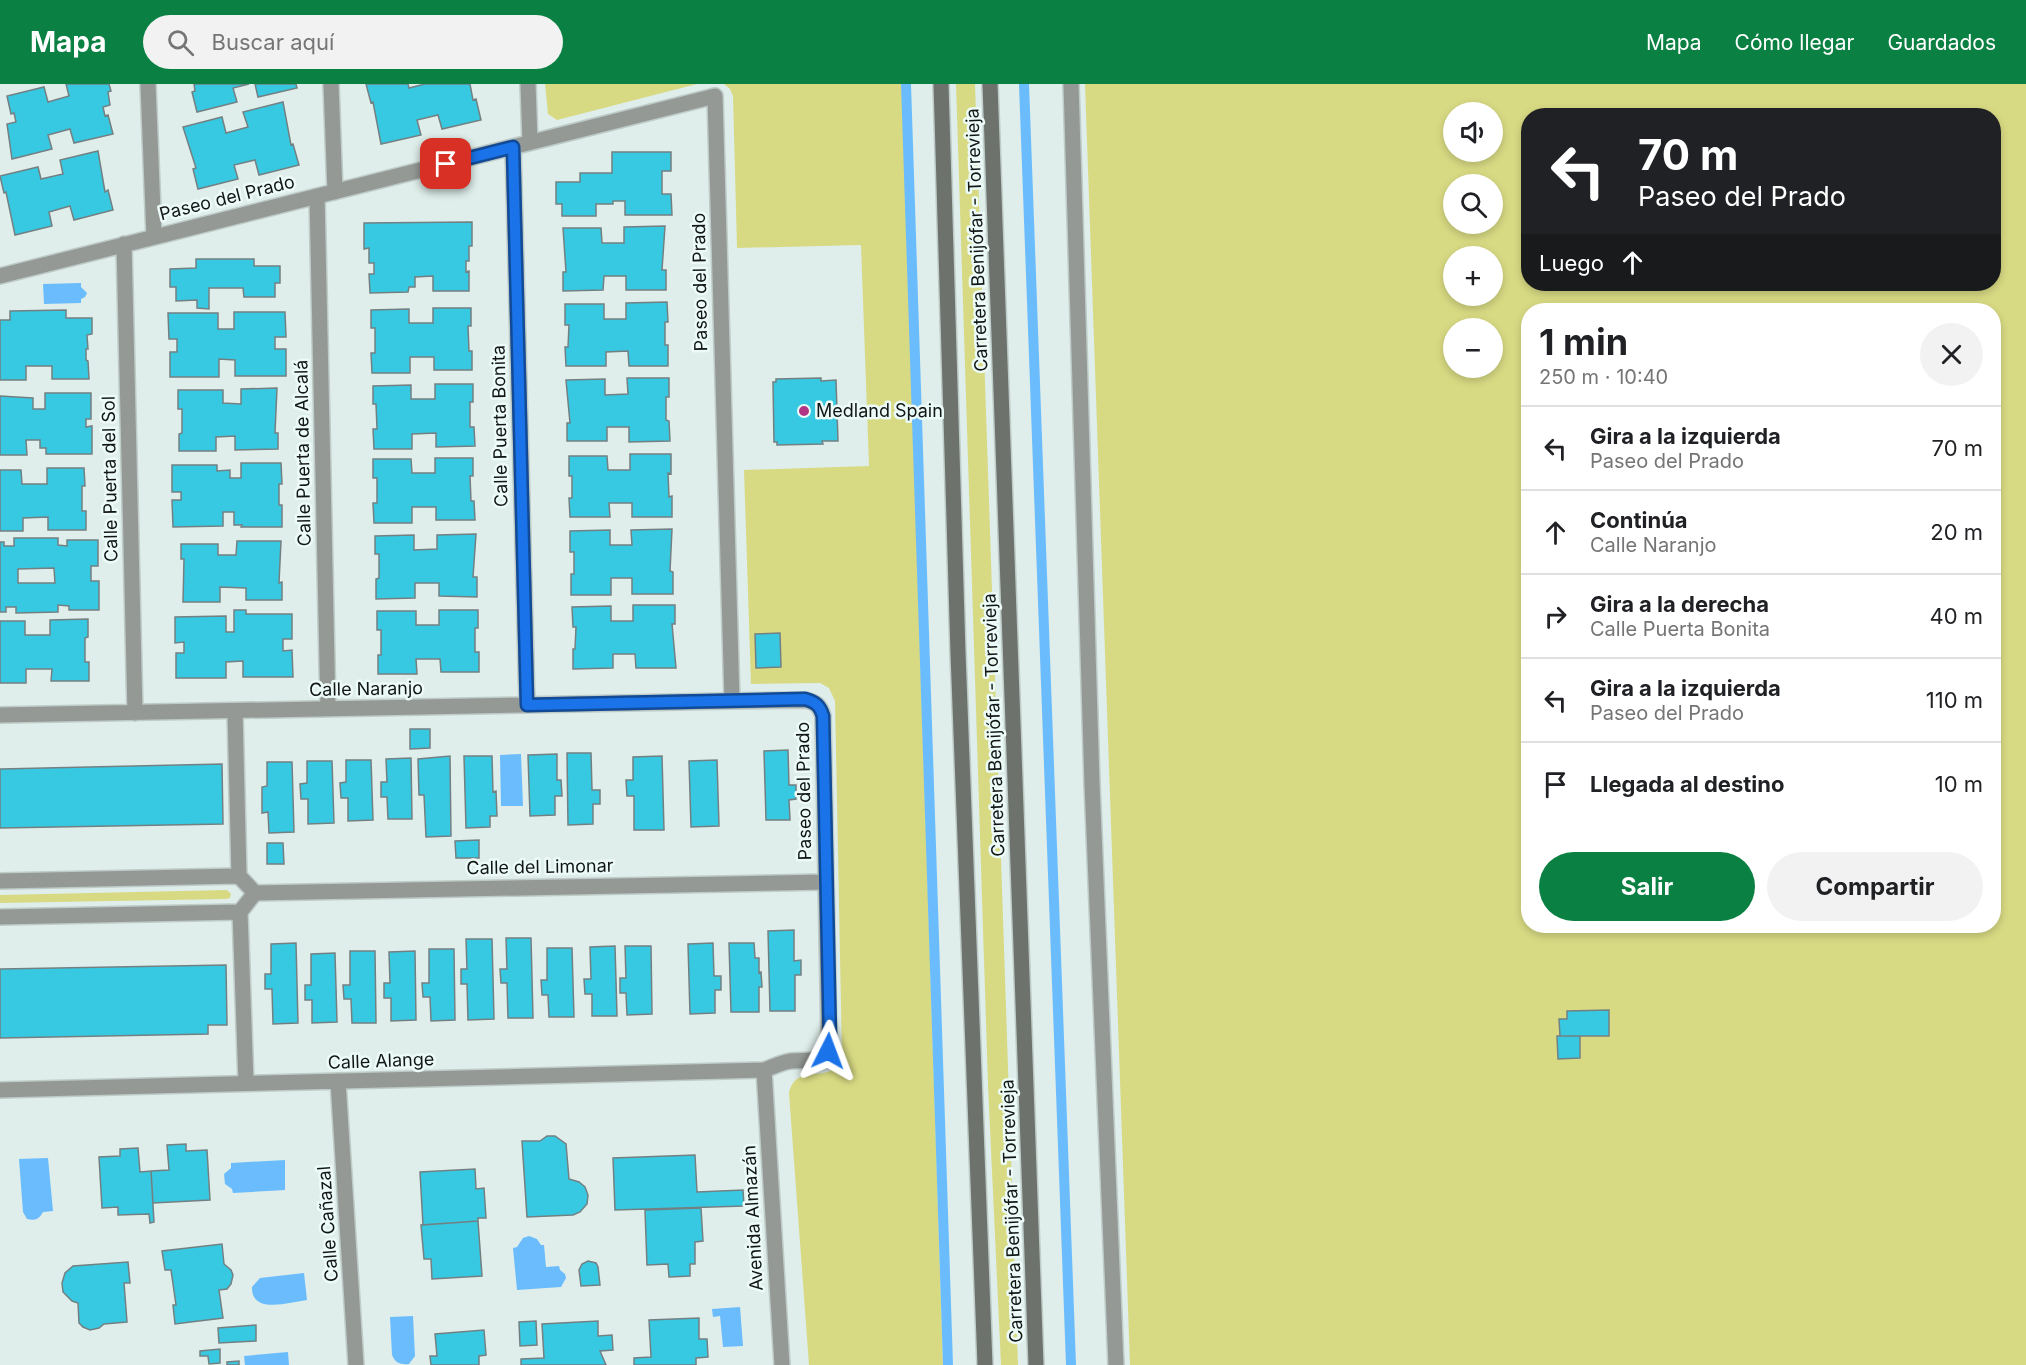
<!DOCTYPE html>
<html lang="es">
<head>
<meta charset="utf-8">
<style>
	:root { --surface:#fff; --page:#f2f2f2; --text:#202124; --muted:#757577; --line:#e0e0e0; --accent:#0b8043 }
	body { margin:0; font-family:Inter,sans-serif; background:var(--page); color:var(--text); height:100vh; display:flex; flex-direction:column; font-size:22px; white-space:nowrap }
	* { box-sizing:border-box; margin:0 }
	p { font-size:20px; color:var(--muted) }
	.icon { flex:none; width:33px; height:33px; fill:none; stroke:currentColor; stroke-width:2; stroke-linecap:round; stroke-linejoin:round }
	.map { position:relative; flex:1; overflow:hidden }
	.panel { position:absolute; left:1521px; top:219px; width:480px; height:630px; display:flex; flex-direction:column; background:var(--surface); border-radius:24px; box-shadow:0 3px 9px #0003 }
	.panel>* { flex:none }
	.banner { position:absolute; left:1521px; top:24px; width:480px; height:183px; border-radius:24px; box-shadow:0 3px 9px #0003; background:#202124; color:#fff; overflow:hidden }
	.fabs { position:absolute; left:1443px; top:18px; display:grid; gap:12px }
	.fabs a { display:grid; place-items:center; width:60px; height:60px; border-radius:50%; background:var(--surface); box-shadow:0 3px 9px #0003; font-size:30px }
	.pin { position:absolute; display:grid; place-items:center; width:51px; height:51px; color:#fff; margin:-26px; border-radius:12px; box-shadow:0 3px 9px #0006 }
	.me { position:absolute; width:66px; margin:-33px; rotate:3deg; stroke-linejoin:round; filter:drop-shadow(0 0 4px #0008) }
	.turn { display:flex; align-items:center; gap:21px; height:126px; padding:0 18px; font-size:27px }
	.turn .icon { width:78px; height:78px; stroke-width:2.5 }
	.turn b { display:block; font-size:42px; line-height:51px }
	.then { display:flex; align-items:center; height:57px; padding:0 18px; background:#0003; gap:12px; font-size:22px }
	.round { display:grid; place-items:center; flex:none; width:63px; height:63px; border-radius:32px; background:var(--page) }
	.summary { display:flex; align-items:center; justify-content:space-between; height:102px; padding:0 18px }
	h1 { font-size:36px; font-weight:700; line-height:45px }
	.action { display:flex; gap:12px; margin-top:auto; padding:12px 18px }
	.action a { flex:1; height:69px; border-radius:36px; background:var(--accent); color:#fff; font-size:24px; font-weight:700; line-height:69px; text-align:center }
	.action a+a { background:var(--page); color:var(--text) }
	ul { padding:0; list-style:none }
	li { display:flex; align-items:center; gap:18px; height:84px; padding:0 18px; border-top:2px solid var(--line) }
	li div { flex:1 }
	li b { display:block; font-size:22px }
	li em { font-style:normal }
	header { display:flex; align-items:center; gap:36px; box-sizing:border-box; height:84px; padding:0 30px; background:var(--accent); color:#fff }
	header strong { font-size:28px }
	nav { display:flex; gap:33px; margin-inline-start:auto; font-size:21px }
	.search { width:420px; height:54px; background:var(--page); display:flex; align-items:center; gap:15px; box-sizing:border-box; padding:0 21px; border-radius:33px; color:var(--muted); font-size:22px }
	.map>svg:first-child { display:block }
</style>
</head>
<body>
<header>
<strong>Mapa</strong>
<div class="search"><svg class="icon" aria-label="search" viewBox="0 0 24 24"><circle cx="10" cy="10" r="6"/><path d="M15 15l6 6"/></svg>Buscar aquí</div>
<nav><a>Mapa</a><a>Cómo llegar</a><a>Guardados</a></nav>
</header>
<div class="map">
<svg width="2026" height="1281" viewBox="0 0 2026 1281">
	<rect width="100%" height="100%" fill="#dfeeea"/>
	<path fill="#d8da83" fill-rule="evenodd" d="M545,0H697L557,36L548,30Z
		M724,0H902L943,1281H809L789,1009C797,976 831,1003 842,974L835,617L829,604L820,599L751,600L744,386L869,382L861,161L737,164L733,12L730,5Z
		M956,0H975L1018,1281H1001L988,1001Z
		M1085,0H2026V1281H1130ZM1454,28H1492V68H1454ZM1528,32H1994V200H1528ZM1454,100H1492V140H1454ZM1454,172H1492V212H1454ZM1528,226H1994V842H1528ZM1454,244H1492V284H1454Z
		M227,806L231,810L230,814L226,815L0,819V811Z"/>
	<path fill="#6bbcfc" d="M81,199V203L87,209L85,213L81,215V219L44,220L43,200Z
		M521,670L523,722H501L500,671Z
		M48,1074L53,1127L43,1128C39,1135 36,1137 27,1135L23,1128L19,1075Z
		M285,1076V1106L233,1109L232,1105L225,1100L224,1090L231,1084V1079Z
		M529,1152L537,1155L541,1161H544L546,1183L559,1182L560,1186L565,1190L566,1194L561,1203L517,1206L513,1164L517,1163L523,1154Z
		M304,1189L307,1216C290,1218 251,1231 252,1203L260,1194Z
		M740,1223L743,1262L723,1263L720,1232L713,1233L712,1225Z
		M413,1232L415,1272L409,1280C401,1281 395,1279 392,1271L390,1233Z
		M288,1268L289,1281H245L244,1272Z"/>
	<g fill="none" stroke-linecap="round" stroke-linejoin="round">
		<path stroke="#6bbcfc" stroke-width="10" d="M906,0L948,1281
			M1024,0L1071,1281"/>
	</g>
	<path fill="#36c9e1" stroke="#738083" stroke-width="1.5" fill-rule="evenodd" d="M66,0H109L111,7L108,8L110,21L103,23L105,32L108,31L113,50L74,59L70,45L48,51L52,65L12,75L7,40L16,38L14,29L11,30L7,12L44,3L48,18L69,12Z
		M194,0H249L233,4L237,18L197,28L192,8L195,7Z
		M255,0H296L297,4L258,13Z
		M366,0H408L409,4L425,0H470L473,16L476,15L481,36L442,45L438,31L417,36L421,51L381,60L373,18L371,19Z
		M283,18L291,61L293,60L299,81L259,91L255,76L234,81L238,95L198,105L193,85L196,84L183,43L222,33L226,49L248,43L243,28Z
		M98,67L105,108L108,106L113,126L74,136L70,122L49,128L52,142L15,151L6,108L4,109L0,92L38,83L41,95L63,90L60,76Z
		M612,68H671V87H662V110H671L672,131H625V117H613V120H596V132H562V120H556V98H580V89H612Z
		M472,138V162H469V177H466V188L469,187V207H433V192L415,193V203H409L408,208L370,209L369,190H374V179H369V164L364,165V139Z
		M665,142L662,186H666V206H626V192H604L603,206L563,207V188H566L563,144H601L602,159H624V143Z
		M196,175H254V182H280V199H275V213H244L243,204H209V225L197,224V216L176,217V203H170V185L196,184Z
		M667,218L668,238H665V261H668V282H629L628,267L606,268V282H566L565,263H568L569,241H565V220H604V235H626V219Z
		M433,224H471V242H468L469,267H472V286H434V273H410V289H372L371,269H375V244H371V226L409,225V239H433Z
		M66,226V234H92V250L87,251L88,265H86V276L88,277L89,295H52V282H26V296H0V236H10V227Z
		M234,228H285L286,253H275V265H286V292H235V276L219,275V293H170V268H177V255H169L168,229H218V245H234Z
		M627,294H669V313H666V336L669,337L670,357L629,358V343H607V357H567V339H570L566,296L605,295V311L628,310Z
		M821,294V297L836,296L838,357H822L823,360L777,361V358H774L773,298H776V295Z
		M435,300H473V318H470V343H474L475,362L436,363V349L412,350V365H374L373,345H377L376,320H373V302L411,301V315H435Z
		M277,304L275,349H278V365L235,366V352L216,353V367H179V350L182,349V325H178V306H223V319L241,320V305Z
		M45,309H91V335H86V343L92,342V370H46V364H40V356H26L27,371H0V312L33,314V325H45Z
		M630,370H671V390L668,389L669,413L672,412V433H632V419H609L610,433H570L569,414H572V392H569V372H607L608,386H630Z
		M435,374H473V392H470L471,417H474L475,436H436V423H412V439H374L373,419H377V394H373V375H411L412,389H435Z
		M241,379H281L282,400H279V421H282V443H241L242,441H234V428H223V442L173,443L172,416H181V408H172V381H217V387L230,386V394H241Z
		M47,384H84L85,402H82V427H86V446H48V433L23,434V447H0V386H21L22,400H47Z
		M672,445L670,487L673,488V510H632V494H611V511H571V490H574V468H570V447L610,446V461H632L631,446Z
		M476,450L473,493H477V513L439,512V499H415V514L376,515V495L379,494V470H375V452L414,451V466L437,465V451Z
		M14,454H58V461L67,462V456H98V482H91V497H99V526H69V522L58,521V528L16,529V523H6V528H0V458H4V462H14ZM54,484L55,499H18V485Z
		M237,457H281L279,499L282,498V516H246V504L220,503V518H183L184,475H181V460H218V471H236Z
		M633,521H675V540H672L676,584H636L635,570H613V584L573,585V565H575L576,543H573L572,523L611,522V537H633Z
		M234,526H246V530H292V555H283V567L292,566L293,593H243V577L226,578V594H176V569H184V558L175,559V533L226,532V548H234Z
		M439,526H478V544H475V568H479V588H441L440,575H416L417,590H378V571H381V546H377V527H416V541H439Z
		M88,535V553L85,554V578H89V597H51L52,585H26V599H0V537H25V551H50V536Z
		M780,549L781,583L756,584L755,550Z
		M410,645H430V664L410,665Z
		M788,666L789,701H796V715L789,716L790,736H766L764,667Z
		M567,669H591L592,706H600V720H593V740L568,741Z
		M557,670V696H561L562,712H555V731L530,732L528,671Z
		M450,672L451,752L426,753L424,711H419L418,675Z
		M464,672H492L493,708L496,707L497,732H490V743L466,744Z
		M662,672L664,746H634V712H627L626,696H633V673Z
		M411,674L412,735H388L387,713H381V698H387L386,675Z
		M346,676H371L373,736L348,737V714H341L340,699L346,698Z
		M717,676L719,742L691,743L689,677Z
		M307,677H332L334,739L308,740V715H301L300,700L307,699Z
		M267,678H292L294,748L269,749L268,728L262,729V703L267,702Z
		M222,680L223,740L0,744V685Z
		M479,756V774H456L455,757Z
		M267,759H283L284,780H267Z
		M794,846V877L801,876V891H795V927H770L768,847Z
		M506,854H531L533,934H508L507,899H501L500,885H507Z
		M466,855H492L494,935L468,936L467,900H461V885H467Z
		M296,859L298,939L273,940L272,905H265V890H271V860Z
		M713,859L714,892H721V906H715V929L690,930L688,860Z
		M729,859H754L755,874H759V889L761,888L762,903H759V928H731Z
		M615,862L617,932H592V910H585L584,895H591L590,863Z
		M625,862H651L652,930L627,931L626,909H620V894H626Z
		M547,864H572L574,933H549L548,911H542L541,896H547Z
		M429,865H454L455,936L431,937L430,913H423L422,899H429Z
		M350,867H375L376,939H352L351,915H344L343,901H350Z
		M415,867L416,936L391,937V914H384V899H390L389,868Z
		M335,869L337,938L312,939V916H305V901H311V870Z
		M226,881L227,941H208V950L0,954V885Z
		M1609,926V952H1560L1559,935H1567V927Z
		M1557,952H1580V974L1558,975Z
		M547,1052H555L566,1060L569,1095L579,1098L585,1103L588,1111L587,1120L580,1128L573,1131L527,1133L522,1057H540Z
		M186,1060V1067L207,1066L210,1116L153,1119L151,1087L169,1086L167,1061Z
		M138,1064L140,1088L151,1087L154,1138L150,1139L149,1130L118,1131V1123L102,1124L99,1073L120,1072V1065Z
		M695,1071L697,1108L743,1106L744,1122L615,1126L613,1074Z
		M475,1085L476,1105L484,1104L486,1134H478V1137L423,1141L420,1088Z
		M701,1124L703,1157L695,1158V1180H690V1192L669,1193L668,1180L647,1181L645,1126Z
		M478,1137L482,1192L432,1195L431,1175H424L421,1141Z
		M222,1160L224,1180L231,1186L233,1191L231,1200L227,1205L219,1206L223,1234L175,1240L173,1221H176L171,1186H165L162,1167Z
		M588,1177L596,1179L598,1183L600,1201L581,1202L579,1186L582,1180Z
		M128,1178L130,1199H124L127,1238L104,1240L99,1244L90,1246L83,1243L79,1239L78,1219L72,1217L63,1208L62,1199L65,1189L73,1182Z
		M699,1234V1255H707L708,1273L696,1274V1281H634V1274L651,1273L649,1236Z
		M536,1237L537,1261L520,1262L519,1238Z
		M598,1237V1252L612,1251L613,1266L600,1267L606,1281H521V1275L544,1274L542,1240Z
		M256,1241V1257L219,1259L218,1244Z
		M484,1246L486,1271L479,1272V1281H431L430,1272H437L435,1250Z
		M220,1265V1279L209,1280L208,1272H200V1267Z
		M239,1277V1281H227V1278Z"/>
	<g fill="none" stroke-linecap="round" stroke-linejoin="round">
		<g stroke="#becbc8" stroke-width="18">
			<path id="lane" d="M235,627L239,792L255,809L240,828L246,999
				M0,797L239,792
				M0,833L240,828"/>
		</g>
		<g stroke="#becbc8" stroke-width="18">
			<path id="street" d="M148,0L154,153
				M331,0L335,108
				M528,0L530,58
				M1071,0L1092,700L1116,1281
				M513,63L527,621
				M317,112L328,625
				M124,160L135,629
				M0,192L715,12L732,617L805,616C816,618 820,622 823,632L829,958C825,981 810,975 791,977C782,978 773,983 764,986L0,1006
				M0,631L732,617
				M255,809L826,798
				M764,986L782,1281
				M338,997L356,1281"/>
		</g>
		<g stroke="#becbc8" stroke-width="18">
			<path id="secondary" d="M941,0L958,569L985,1281
				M990,0L1036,1281"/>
		</g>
		<use href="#lane" stroke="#959995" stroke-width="15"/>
		<use href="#street" stroke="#959995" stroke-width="15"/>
		<use href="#secondary" stroke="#6d726c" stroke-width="15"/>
	</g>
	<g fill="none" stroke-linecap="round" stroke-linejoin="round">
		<g stroke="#114b97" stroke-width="15">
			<path id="route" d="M446,80L513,63L527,621L805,615C816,618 820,622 823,632L830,958L828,967"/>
		</g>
		<use href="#route" stroke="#1a73e8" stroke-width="10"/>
	</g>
	<circle fill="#b23585" stroke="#ecfbf7" stroke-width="2" cx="804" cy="327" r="6"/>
	<g text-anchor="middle" stroke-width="5" stroke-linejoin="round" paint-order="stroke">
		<g font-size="18" fill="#111615" stroke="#ecfbf7">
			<text transform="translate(227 114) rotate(-14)" y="6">Paseo del Prado</text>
			<text transform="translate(977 156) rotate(-92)" y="6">Carretera Benijófar - Torrevieja</text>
			<text transform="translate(700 198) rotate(-91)" y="6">Paseo del Prado</text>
			<text transform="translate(500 342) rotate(-91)" y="6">Calle Puerta Bonita</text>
			<text transform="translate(303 369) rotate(-91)" y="6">Calle Puerta de Alcalá</text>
			<text transform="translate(110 395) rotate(-91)" y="6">Calle Puerta del Sol</text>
			<text transform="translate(366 605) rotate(-1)" y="6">Calle Naranjo</text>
			<text transform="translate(994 641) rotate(-92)" y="6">Carretera Benijófar - Torrevieja</text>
			<text transform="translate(804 707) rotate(-91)" y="6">Paseo del Prado</text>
			<text transform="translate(540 783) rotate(-1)" y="6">Calle del Limonar</text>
			<text transform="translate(381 977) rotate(-2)" y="6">Calle Alange</text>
			<text transform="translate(1012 1127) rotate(-92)" y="6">Carretera Benijófar - Torrevieja</text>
			<text transform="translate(753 1134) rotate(-93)" y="6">Avenida Almazán</text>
			<text transform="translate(328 1140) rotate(-94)" y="6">Calle Cañazal</text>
		</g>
		<g font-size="18" fill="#111615" stroke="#ecfbf7" text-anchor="start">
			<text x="816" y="333">Medland Spain</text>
		</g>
	</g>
</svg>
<div class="fabs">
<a><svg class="icon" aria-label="sound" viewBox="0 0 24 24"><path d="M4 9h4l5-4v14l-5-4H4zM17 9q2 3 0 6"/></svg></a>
<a><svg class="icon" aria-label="search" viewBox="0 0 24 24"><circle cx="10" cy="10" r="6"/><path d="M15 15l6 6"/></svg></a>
<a>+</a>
<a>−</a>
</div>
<div class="pin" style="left:446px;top:80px;background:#d93025"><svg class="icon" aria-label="arrive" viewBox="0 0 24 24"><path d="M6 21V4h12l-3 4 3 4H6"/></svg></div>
<svg class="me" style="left:828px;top:967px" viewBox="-20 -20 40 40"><path d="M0-17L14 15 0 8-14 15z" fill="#1a73e8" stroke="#fff" stroke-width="4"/></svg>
<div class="banner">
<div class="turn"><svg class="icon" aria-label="left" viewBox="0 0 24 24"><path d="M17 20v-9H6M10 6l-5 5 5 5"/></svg><div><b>70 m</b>Paseo del Prado</div></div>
<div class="then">Luego<svg class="icon" aria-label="ahead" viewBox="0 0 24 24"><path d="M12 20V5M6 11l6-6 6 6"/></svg></div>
</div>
<section class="panel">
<div class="summary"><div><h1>1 min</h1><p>250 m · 10:40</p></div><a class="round"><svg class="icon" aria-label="close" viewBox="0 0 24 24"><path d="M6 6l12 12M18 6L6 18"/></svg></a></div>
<ul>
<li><svg class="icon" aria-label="left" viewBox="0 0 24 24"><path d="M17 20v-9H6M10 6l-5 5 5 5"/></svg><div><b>Gira a la izquierda</b><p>Paseo del Prado</p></div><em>70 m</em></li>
<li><svg class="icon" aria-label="ahead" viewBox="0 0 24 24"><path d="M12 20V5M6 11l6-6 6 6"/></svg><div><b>Continúa</b><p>Calle Naranjo</p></div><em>20 m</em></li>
<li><svg class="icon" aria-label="right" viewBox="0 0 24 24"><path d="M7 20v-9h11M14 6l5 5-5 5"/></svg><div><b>Gira a la derecha</b><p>Calle Puerta Bonita</p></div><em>40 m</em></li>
<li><svg class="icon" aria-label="left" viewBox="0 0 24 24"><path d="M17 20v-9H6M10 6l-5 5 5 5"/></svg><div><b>Gira a la izquierda</b><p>Paseo del Prado</p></div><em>110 m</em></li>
<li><svg class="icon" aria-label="arrive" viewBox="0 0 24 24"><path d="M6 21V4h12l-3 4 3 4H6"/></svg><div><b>Llegada al destino</b></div><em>10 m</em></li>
</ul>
<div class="action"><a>Salir</a><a>Compartir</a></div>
</section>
</div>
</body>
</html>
